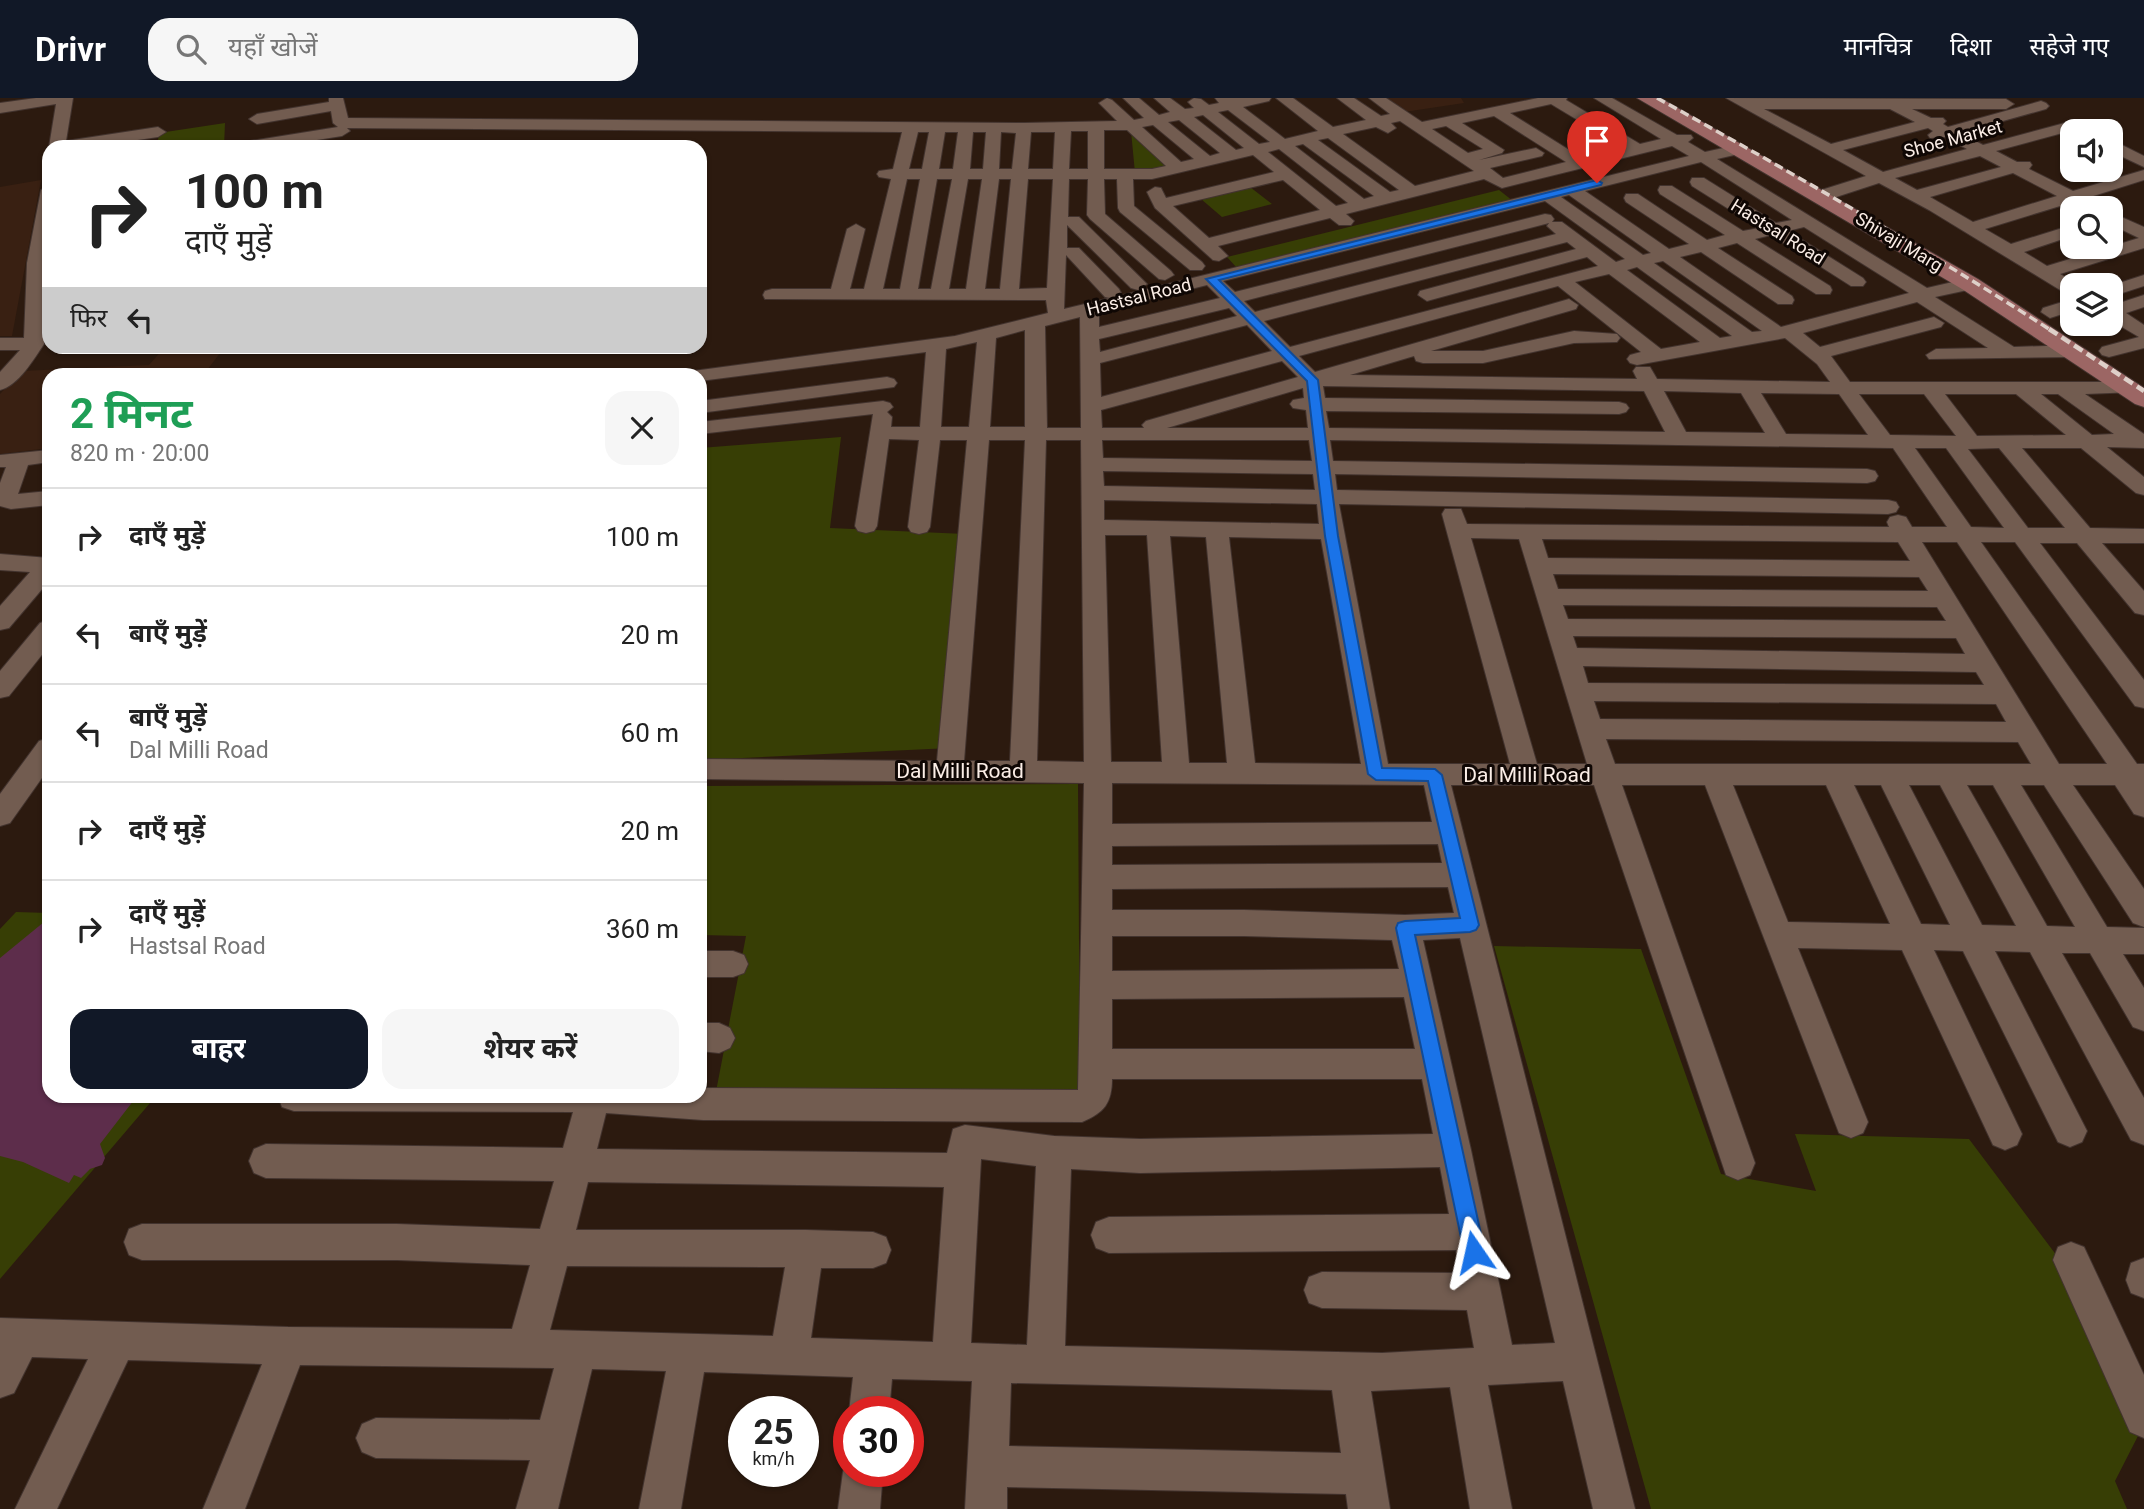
<!DOCTYPE html>
<html lang="hi">
<head>
<meta charset="utf-8">
<style>
	:root { --surface:#fff; --page:#f6f6f6; --text:#222; --muted:#767676; --line:#e0e0e0; --accent:#111827 }
	body { margin:0; font-family:Roboto,"Noto Sans Devanagari",sans-serif; background:var(--page); color:var(--text); height:100vh; display:flex; flex-direction:column; font-size:26px; white-space:nowrap }
	* { box-sizing:border-box; margin:0 }
	p { font-size:23px; color:var(--muted) }
	.icon { flex:none; width:38px; height:38px; fill:none; stroke:currentColor; stroke-width:2; stroke-linecap:round; stroke-linejoin:round }
	.map { position:relative; flex:1; overflow:hidden }
	.sheet { position:absolute; left:42px; top:270px; width:665px; height:735px; display:flex; flex-direction:column; background:var(--surface); border-radius:21px; box-shadow:0 2px 5px #0004 }
	.sheet>* { flex:none }
	.top-card { position:absolute; left:42px; top:42px; width:665px; height:214px; border-radius:21px; box-shadow:0 2px 5px #0004; background:#fff; color:var(--text); overflow:hidden }
	.tools { position:absolute; left:2060px; top:21px; display:grid; gap:14px }
	.tools a { display:grid; place-items:center; width:63px; height:63px; border-radius:14px; background:var(--surface); box-shadow:0 2px 5px #0004; font-size:35px }
	.speed { position:absolute; left:728px; top:1298px; display:flex; gap:14px; font-size:35px; font-weight:700; text-align:center }
	.speed>* { display:grid; place-content:center; width:91px; height:91px; border-radius:50%; background:var(--surface); box-shadow:0 2px 5px #0004; line-height:1 }
	.speed small { font-size:18px; font-weight:400 }
	.speed .limit { border:10px solid #d22; background:#fff; color:#111 }
	.pin { position:absolute; display:grid; place-items:center; width:60px; height:60px; color:#fff; margin:-72px -30px; border-radius:50% 50% 50% 0; rotate:-45deg; box-shadow:0 0 7px #0007 }
	.pin .icon { rotate:45deg }
	.me { position:absolute; width:77px; margin:-38px; rotate:349deg; stroke-linejoin:round; filter:drop-shadow(0 0 5px #0008) }
	.turn { display:flex; align-items:center; gap:24px; height:147px; padding:0 28px; font-size:32px }
	.turn .icon { width:91px; height:91px; stroke-width:2.5 }
	.turn b { display:block; font-size:49px; line-height:60px }
	.then { display:flex; align-items:center; height:66px; padding:0 28px; background:#0003; gap:14px; font-size:26px }
	.round { display:grid; place-items:center; flex:none; width:74px; height:74px; border-radius:21px; background:var(--page) }
	.overview { display:flex; align-items:center; justify-content:space-between; height:119px; padding:0 28px }
	h1 { font-size:42px; font-weight:700; line-height:52px; color:#1e9e55 }
	.cta { display:flex; gap:14px; margin-top:auto; padding:14px 28px }
	.cta a { flex:1; height:80px; border-radius:21px; background:var(--accent); color:#fff; font-size:28px; font-weight:700; line-height:80px; text-align:center }
	.cta a+a { background:var(--page); color:var(--text) }
	ul { padding:0; list-style:none }
	li { display:flex; align-items:center; gap:21px; height:98px; padding:0 28px; border-top:2px solid var(--line) }
	li div { flex:1 }
	li b { display:block; font-size:26px }
	li em { font-style:normal }
	header { display:flex; align-items:center; gap:42px; box-sizing:border-box; height:98px; padding:0 35px; background:var(--accent); color:#fff }
	header strong { font-size:33px }
	nav { display:flex; gap:38px; margin-inline-start:auto; font-size:24px }
	.search { width:490px; height:63px; background:var(--page); display:flex; align-items:center; gap:18px; box-sizing:border-box; padding:0 24px; border-radius:21px; color:var(--muted); font-size:26px }
	.map>svg:first-child { display:block }
</style>
</head>
<body>
<header>
<strong>Drivr</strong>
<div class="search"><svg class="icon" aria-label="search" viewBox="0 0 24 24"><circle cx="10" cy="10" r="6"/><path d="M15 15l6 6"/></svg>यहाँ खोजें</div>
<nav><a>मानचित्र</a><a>दिशा</a><a>सहेजे गए</a></nav>
</header>
<div class="map">
<svg width="2144" height="1411" viewBox="0 0 2144 1411">
	<rect width="100%" height="100%" fill="#2c1a0f"/>
	<path fill="#392012" d="M1383,0H1461L1464,5L1404,14Z
		M41,82L12,238H0V89Z
		M224,250L204,276H49V350L0,356V296L22,273L149,267L163,251Z"/>
	<path fill="#373e05" d="M225,25L224,49H157L159,35Z
		M1131,33L1172,68L1135,75Z
		M1250,89L1272,106L1222,119L1201,101Z
		M1499,92L1513,103L1237,170L1227,159Z
		M841,339L830,430L965,436L950,650L700,662V350Z
		M1078,686L1080,999L713,1009L746,838L700,837V688Z
		M16,814L49,815V998H156L0,1181V831Z
		M1494,848L1641,851L1721,1076L1816,1093L1795,1036L1969,1041L2057,1158L2139,1336L2115,1383L2127,1411H1651Z"/>
	<path fill="#5d2d4b" d="M49,823V998H137L100,1046L105,1060L102,1067L90,1071L81,1080L74,1077L69,1085L23,1064L0,1058V860L44,824Z"/>
	<g fill="none" stroke-linecap="round" stroke-linejoin="round">
		<g stroke="#42332e" stroke-width="2">
			<path id="minor" d="M36,0H73L66,43L158,29L166,34L158,39L90,49H49L56,6L0,15V5Z
				M329,0H343L348,20L1024,25L1117,23L1099,5L1107,0L1112,2L1134,22L1144,20L1123,0H1139L1159,17L1170,14L1154,0H1170L1185,11L1194,10L1188,4L1194,0L1201,1L1209,7L1219,5L1215,0H1271L1269,3L1243,9L1285,41L1318,33L1276,0H1293L1333,29L1366,22L1337,0H1354L1381,18L1390,16L1369,0H1386L1422,24L1538,0H1567L1566,2L1640,46L1661,41L1594,0H1612L1677,37H1691L1693,40L1688,44L1705,54L1737,47L1743,49L1745,52L1743,55L1717,61L1927,190L1970,180L1977,182L1979,186L1977,190L1935,199L2014,249L2074,247L2084,253L2074,259L1929,261L1926,257L1936,251L1988,250L1917,204L1803,235L1820,249L1934,219L1944,225L1941,229L1831,258L1850,284H2128L2135,286L2138,290L2135,294L2085,296L2144,336V350L2107,349L2144,379V397L2136,395L2081,350H2022L2090,430L2144,431V445H2102L2144,493V517L2135,515L2077,445H2040L2144,582V610L2135,608L2015,444H1981L2137,666H2144V719L2134,716L2115,687H2073L2144,791V829L2133,825L2044,687H2021L2107,829L2144,830V856H2123L2144,890V933L2133,929L2090,855H2062L2144,1000V1047L2131,1042L2030,854L1995,853L2087,1033L2082,1044L2070,1049L2058,1044L1963,853L1934,852L2022,1036L2017,1047L2005,1052L1993,1047L1902,852L1798,850L1868,1024L1863,1035L1851,1040L1839,1035L1705,687H1622L1755,1065L1750,1077L1738,1082L1726,1077L1594,687H1451L1635,1411H1593L1563,1283L1488,1287L1512,1411H1470L1450,1289L1371,1293L1390,1411H1348L1346,1396L1007,1389V1411H965L972,1283L892,1281L889,1314H849L853,1279L704,1274L681,1411H639L666,1273L592,1271L558,1411H516L530,1362L376,1360L362,1354L356,1340L362,1326L376,1320L540,1322L554,1270L300,1267L245,1411H203L262,1266L128,1262L57,1411H15L88,1261L32,1259L14,1295L0,1300V1220L288,1229L512,1231L530,1167L397,1162H142L129,1157L124,1144L129,1131L142,1126H397L540,1131L554,1083L266,1080L254,1075L249,1063L254,1051L266,1046L563,1050L573,1014L294,1013L282,1009L278,998H700V990L1078,992L1084,685L700,681V661L937,663L967,342H940L930,429L927,434L919,436L911,434L908,429L919,342L889,341L877,428L874,433L866,435L858,433L855,428L873,316L700,336V324L883,303L890,305L893,309L887,314L892,319L891,329H920L926,254L700,283V276H690L693,273L955,238L1048,215L1046,202L765,201L763,197L765,193L772,191H831L847,131L856,126L865,131L850,191H864L891,81L879,79L877,76L879,73L893,71L902,34L347,30L350,33L342,38L273,49H236L244,44L338,29L333,25L331,13L257,26L249,21L257,16L329,4ZM1551,6L1624,50L1582,60L1510,15ZM1228,12L1270,44L1259,46L1218,14ZM1203,17L1244,50L1236,52L1194,19ZM1494,18L1566,64L1503,80L1490,70L1542,58L1544,55L1536,50L1479,62L1502,55L1504,52L1462,25ZM1179,22L1220,55L1210,58L1168,24ZM1400,23L1474,73L1415,88L1343,36L1376,29L1388,35L1396,30L1391,25ZM1153,27L1194,61L1181,64L1142,29ZM1446,28L1483,51L1468,55L1432,31ZM1104,32H1127L1166,68L1152,71H1104ZM1071,33H1088V71H1069ZM918,34H929L922,71H909ZM945,34H958L953,71H939ZM973,34H986L983,71H970ZM1001,34L1016,35L1012,71H999ZM1031,34H1055L1053,71H1028ZM1328,40L1399,92L1390,94L1318,42ZM1303,46L1374,98L1364,101L1295,48ZM1672,48L1689,58L1119,198L1121,195L1119,191L1079,150H1067V127L1131,190L1138,192L1147,186L1079,119H1068L1069,81H1088L1087,117L1090,121L1159,181L1165,182L1174,177L1171,173L1105,116L1104,81H1117L1118,110L1120,114L1190,172H1202L1205,168L1202,164L1134,108L1133,81H1152L1253,57L1274,74L1166,100L1161,90L1155,89L1147,94L1155,110L1213,162L1219,163L1228,158L1218,148L1330,120L1339,127H1351L1354,123L1346,116L1484,81L1502,90ZM1279,51L1348,105L1336,108L1268,54ZM1701,64L1792,122L1776,125L1704,80H1692L1690,84L1692,88L1759,130L1743,133L1672,88H1660L1658,92L1660,96L1725,137L1707,142L1638,96H1626L1624,100L1626,104L1689,146L1669,151L1585,93ZM907,81H920L900,191H883ZM937,81H952L931,191H918ZM968,81H982L966,191H949ZM999,81H1011L1000,191H985ZM1028,81H1053L1047,190L1019,191ZM1283,82L1320,112L1209,140L1173,108ZM1569,97L1651,155L1643,157L1561,99ZM1545,103L1625,161L1616,164L1562,124H1552L1554,121L1551,117L1545,116L1235,194L1223,183ZM1549,125L1547,128L1556,136L1255,214L1244,203ZM1804,129L1909,195L1781,229L1680,159L1701,154L1778,206H1792L1794,202L1792,198L1718,150L1737,145L1816,196H1830L1832,192L1830,188L1755,141L1771,137L1851,188H1863L1866,184L1863,180L1788,133ZM1567,144L1576,151L1420,193L1418,197L1427,203L1587,159L1598,168L1290,249L1264,223ZM1066,157L1105,199L1110,200L1064,211ZM1663,163L1762,233L1752,234L1654,165ZM1637,169L1732,238L1720,240L1627,172ZM1609,176L1700,244L1661,251L1575,184ZM1207,187L1220,200L1099,229V214ZM1558,188L1641,254L1630,257L1627,261L1630,265L1637,267L1785,240L1817,266L1830,284L1657,281L1650,269H1636L1633,273L1637,281L1350,277L1414,258L1416,263L1423,265H1483L1574,245L1617,244L1620,240L1617,236L1574,233L1483,253H1431L1576,211L1578,207L1569,201L1315,274L1299,258ZM1229,210L1237,218L1100,254L1099,241ZM1080,219L1081,330H1047L1045,228ZM1247,227L1272,253L1101,299L1100,265ZM1025,232V329H990L996,240ZM977,244L969,329H941L946,251ZM1282,263L1298,279L1146,323L1142,327L1144,330H1102L1101,312ZM1323,288L1644,293L1665,334L1329,330L1326,313L1619,316L1626,314L1629,310L1626,306L1619,304L1325,300ZM1303,290L1304,300L1293,302L1290,306L1293,310L1306,312L1308,330H1167ZM1664,293L1741,295L1765,335L1686,334ZM1761,295L1839,296L1868,337L1786,336ZM1859,296H1924L1956,338L1890,337ZM1945,296H2016L2066,337L1977,338ZM2041,296H2058L2114,336L2092,337ZM989,342H1025L1010,663H964ZM1046,342H1081L1084,664L1037,663ZM1102,342H1309L1312,363L1103,360ZM1330,342L1893,350L1947,429H1912L1906,419L1898,417L1890,419L1887,424L1889,429L1467,426L1461,411H1445L1442,416L1510,666H1388L1339,406L1888,416L1896,414L1899,409L1896,404L1888,402L1337,392L1335,376L1867,385L1875,383L1878,378L1875,373L1867,371L1333,363ZM1915,350H1946L2004,430L1971,429ZM1999,350L2065,430H2028L1968,351ZM1103,373L1313,376L1315,392L1104,388ZM1104,402L1317,406L1319,426L1104,422ZM1105,437H1147L1162,664H1111ZM1170,438L1206,439L1227,665H1189ZM1229,439L1321,441L1361,666L1255,665ZM1471,440L1519,441L1587,666H1537ZM1542,441L1898,444L1910,463L1548,460ZM1922,444H1957L2107,666H2059ZM1553,476L1919,479L1928,493L1558,491ZM1563,507L1937,509L1946,523L1568,521ZM1573,538L1956,540L1965,556L1577,550ZM1583,568L1976,574L1984,587L1588,585ZM1594,603L1996,606L2006,624L1600,621ZM1606,641L2018,644L2031,666H1615ZM1112,685L1424,687L1432,724L1112,726ZM1733,687H1826L1890,826L1788,824ZM1854,687H1881L1950,827L1921,826ZM1909,687H1940L2016,828L1982,827ZM1967,687H1993L2075,829L2047,828ZM1438,746L1442,765L1112,767V748ZM1448,789L1454,815L1405,817L1244,812H1112V791ZM1112,838H1244L1392,842L1399,871L1112,873ZM1460,840L1555,1245L1512,1247L1471,1052L1423,842ZM1404,899L1415,951H1112V901ZM1112,981H1422L1433,1036L1140,1041L1054,1038L965,1027L953,1031L947,1055L597,1051L606,1015L703,1022L1082,1024C1104,1015 1112,1005 1112,981ZM981,1061L1036,1068L1027,1247L971,1245ZM1440,1069L1449,1116L1109,1119L1096,1124L1091,1137L1096,1150L1109,1155L1456,1152L1460,1175L1322,1174L1309,1179L1304,1192L1309,1205L1322,1210L1467,1212L1474,1250L1382,1255L1065,1248L1071,1071L1140,1075ZM588,1084L944,1089L933,1244L811,1240L821,1170H873L886,1165L891,1152L886,1139L873,1134L806,1132H576ZM567,1168L785,1169L773,1238L550,1232ZM1011,1285L1332,1292L1341,1355L1009,1348Z
				M1726,0L2006,1L2014,6L2006,11H1912L1931,20H1943L1946,23L1943,26L1948,29L2041,3L2046,5L2049,8L2046,11L1960,35L1983,47L2076,22L2081,24L2084,27L2081,30L1996,53L2017,64H2030L2032,67L2029,71L2073,93L2144,72V82L2087,100L2101,110H2081L2070,105L1985,131L2011,146L2072,127V138L2024,154L2047,168L2139,140L2110,126V114L2144,129V150L2060,176L2079,187H2072V197L2065,195L1929,112L1879,85L1827,102H1815L1813,98L1815,94L1866,78ZM1764,11H1890L1915,24L1831,46ZM1928,30L1933,33L1928,37L1930,40L1945,39L1967,51L1883,74L1843,52ZM1980,58L2001,69L1917,92L1895,80ZM2013,75L2057,98L1973,124L1930,99Z
				M2110,41L2144,58V69L2110,53Z
				M49,87L44,246C34,261 18,288 0,292V274L20,252H0V240H24L27,165L41,92Z
				M2144,177V188L2110,199V188Z
				M2144,197V209L2126,215L2144,227V250L2109,259L2102,257L2099,253L2102,249L2139,239L2110,222V208Z
				M2072,201V213L2050,220L2041,214L2043,210Z
				M887,279L894,281L897,285L894,289L700,315V303Z
				M49,352V364L28,367L18,396L49,393V407L11,411L0,408V385L6,369H0V357Z
				M0,456L49,460V483L9,530L0,532V508L30,474L0,472Z
				M49,522V548L9,598L0,600V573L40,525Z
				M49,640V670L10,725L0,728V696L39,643Z
				M700,853H733L744,857L748,866L744,875L733,879H700Z
				M700,925H719L730,930L735,940L730,950L719,955L700,953Z
				M2071,1144L2084,1149L2144,1277V1340L2130,1334L2053,1162L2058,1149Z
				M2144,1160V1200L2131,1195L2126,1182L2131,1165Z
				M849,1360V1374H883L880,1411H838L843,1374Z"/>
		</g>
		<g stroke="#42332e" stroke-width="2">
			<path id="major" d="M1637,0H1660L1978,181L2144,290V309L2135,306L1962,191Z"/>
		</g>
		<use href="#minor" fill="#725c50" fill-rule="evenodd"/>
		<use href="#major" fill="#9c6664" fill-rule="evenodd"/>
		<path stroke="#ded0c9" stroke-width="3.5" stroke-dasharray="9 4.5" stroke-linecap="butt" d="M1657,0C1791,74 1923,150 2052,233"/>
		<path stroke="#ded0c9" stroke-width="4.5" stroke-dasharray="10 5" stroke-linecap="butt" d="M2049,231L2144,293"/>
	</g>
	<path fill="#1a73e8" stroke="#114b97" stroke-width="2" d="M1597,82L1602,85L1601,87L1219,182L1318,282L1338,438L1382,670L1435,671L1442,677L1479,827L1476,832L1470,834L1415,837L1485,1154L1481,1161L1474,1164L1467,1161L1464,1154L1396,830L1398,825L1405,823L1460,820L1428,683L1376,682L1368,676L1325,438L1307,283L1206,181Z"/>
	<g text-anchor="middle" stroke-width="6" stroke-linejoin="round" paint-order="stroke">
		<g font-size="18" fill="#faede6" stroke="#0f0704">
			<text transform="translate(1953 41) rotate(-15)" y="6">Shoe Market</text>
			<text transform="translate(1778 134) rotate(32)" y="6">Hastsal Road</text>
			<text transform="translate(1899 144) rotate(31)" y="6">Shivaji Marg</text>
			<text transform="translate(1139 199) rotate(-14)" y="6">Hastsal Road</text>
		</g>
		<g font-size="21" fill="#faede6" stroke="#0f0704">
			<text x="960" y="680">Dal Milli Road</text>
			<text x="1527" y="684">Dal Milli Road</text>
		</g>
	</g>
</svg>
<div class="tools">
<a><svg class="icon" aria-label="sound" viewBox="0 0 24 24"><path d="M4 9h4l5-4v14l-5-4H4zM17 9q2 3 0 6"/></svg></a>
<a><svg class="icon" aria-label="search" viewBox="0 0 24 24"><circle cx="10" cy="10" r="6"/><path d="M15 15l6 6"/></svg></a>
<a><svg class="icon" aria-label="layers" viewBox="0 0 24 24"><path d="M12 4l9 5-9 5-9-5zM3 14l9 5 9-5"/></svg></a>
</div>
<div class="speed"><div>25<small>km/h</small></div><div class="limit">30</div></div>
<div class="pin" style="left:1597px;top:85px;background:#d93025"><svg class="icon" aria-label="arrive" viewBox="0 0 24 24"><path d="M6 21V4h12l-3 4 3 4H6"/></svg></div>
<svg class="me" style="left:1474px;top:1154px" viewBox="-20 -20 40 40"><path d="M0-17L14 15 0 8-14 15z" fill="#1a73e8" stroke="#fff" stroke-width="4"/></svg>
<div class="top-card">
<div class="turn"><svg class="icon" aria-label="right" viewBox="0 0 24 24"><path d="M7 20v-9h11M14 6l5 5-5 5"/></svg><div><b>100 m</b>दाएँ मुड़ें</div></div>
<div class="then">फिर<svg class="icon" aria-label="left" viewBox="0 0 24 24"><path d="M17 20v-9H6M10 6l-5 5 5 5"/></svg></div>
</div>
<section class="sheet">
<div class="overview"><div><h1>2 मिनट</h1><p>820 m · 20:00</p></div><a class="round"><svg class="icon" aria-label="close" viewBox="0 0 24 24"><path d="M6 6l12 12M18 6L6 18"/></svg></a></div>
<ul>
<li><svg class="icon" aria-label="right" viewBox="0 0 24 24"><path d="M7 20v-9h11M14 6l5 5-5 5"/></svg><div><b>दाएँ मुड़ें</b></div><em>100 m</em></li>
<li><svg class="icon" aria-label="left" viewBox="0 0 24 24"><path d="M17 20v-9H6M10 6l-5 5 5 5"/></svg><div><b>बाएँ मुड़ें</b></div><em>20 m</em></li>
<li><svg class="icon" aria-label="left" viewBox="0 0 24 24"><path d="M17 20v-9H6M10 6l-5 5 5 5"/></svg><div><b>बाएँ मुड़ें</b><p>Dal Milli Road</p></div><em>60 m</em></li>
<li><svg class="icon" aria-label="right" viewBox="0 0 24 24"><path d="M7 20v-9h11M14 6l5 5-5 5"/></svg><div><b>दाएँ मुड़ें</b></div><em>20 m</em></li>
<li><svg class="icon" aria-label="right" viewBox="0 0 24 24"><path d="M7 20v-9h11M14 6l5 5-5 5"/></svg><div><b>दाएँ मुड़ें</b><p>Hastsal Road</p></div><em>360 m</em></li>
</ul>
<div class="cta"><a>बाहर</a><a>शेयर करें</a></div>
</section>
</div>
</body>
</html>
